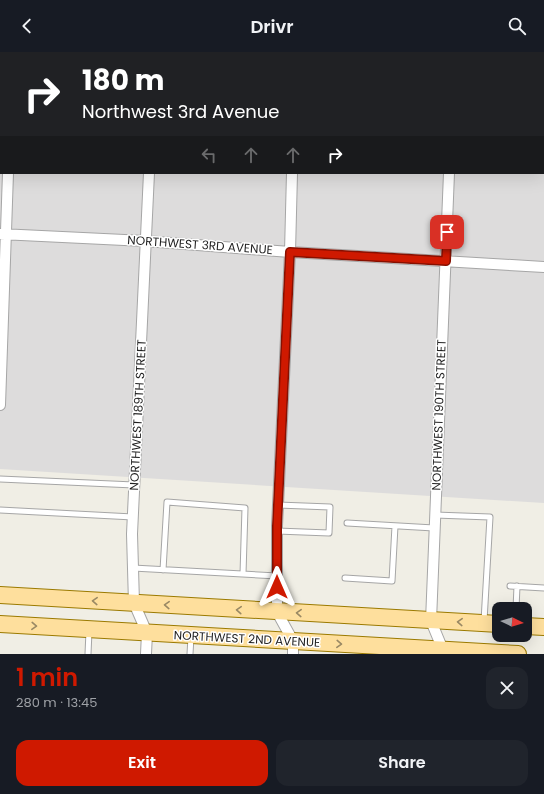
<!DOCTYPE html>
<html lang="en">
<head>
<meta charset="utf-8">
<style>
	:root { --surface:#171b24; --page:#20242c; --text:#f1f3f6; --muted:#9ea1a6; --accent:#cf1900 }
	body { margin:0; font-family:Poppins,sans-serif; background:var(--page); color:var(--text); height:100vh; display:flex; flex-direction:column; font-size:15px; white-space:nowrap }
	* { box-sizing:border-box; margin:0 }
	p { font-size:13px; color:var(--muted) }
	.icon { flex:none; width:22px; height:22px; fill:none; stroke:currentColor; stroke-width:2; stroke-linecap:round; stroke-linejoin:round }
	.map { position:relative; height:602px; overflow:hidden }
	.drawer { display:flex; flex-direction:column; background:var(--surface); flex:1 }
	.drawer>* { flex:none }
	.banner { position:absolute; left:0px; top:0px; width:544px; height:122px; box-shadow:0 4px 16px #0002; background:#202124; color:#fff; overflow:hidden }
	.needle { width:26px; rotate:95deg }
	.tools { position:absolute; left:492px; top:550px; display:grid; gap:8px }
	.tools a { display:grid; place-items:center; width:40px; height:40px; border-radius:8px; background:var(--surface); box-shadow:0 4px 16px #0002; font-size:20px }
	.pin { position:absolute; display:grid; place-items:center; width:34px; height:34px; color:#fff; margin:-17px; border-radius:8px; box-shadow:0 2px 6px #0006 }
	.me { position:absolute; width:44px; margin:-22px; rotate:0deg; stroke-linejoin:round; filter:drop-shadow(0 0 3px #0008) }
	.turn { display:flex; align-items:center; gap:14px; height:84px; padding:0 16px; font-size:18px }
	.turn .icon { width:52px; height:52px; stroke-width:2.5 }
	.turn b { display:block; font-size:28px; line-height:34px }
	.lanes { display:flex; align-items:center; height:38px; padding:0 16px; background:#0003; justify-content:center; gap:20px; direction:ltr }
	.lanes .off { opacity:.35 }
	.round { display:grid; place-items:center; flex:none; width:42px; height:42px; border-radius:12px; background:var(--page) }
	.overview { display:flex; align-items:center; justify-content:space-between; height:68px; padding:0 16px }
	h1 { font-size:24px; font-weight:600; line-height:30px; color:var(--accent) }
	.primary-button { display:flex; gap:8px; margin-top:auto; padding:8px 16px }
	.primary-button a { flex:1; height:46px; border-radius:12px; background:var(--accent); color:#fff; font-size:16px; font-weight:600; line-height:46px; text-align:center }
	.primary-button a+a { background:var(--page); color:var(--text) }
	header { display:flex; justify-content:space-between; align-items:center; height:52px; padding:0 16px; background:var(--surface); font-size:18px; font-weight:600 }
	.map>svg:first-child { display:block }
</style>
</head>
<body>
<header><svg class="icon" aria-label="back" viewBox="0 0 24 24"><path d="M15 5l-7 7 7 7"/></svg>Drivr<svg class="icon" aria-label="search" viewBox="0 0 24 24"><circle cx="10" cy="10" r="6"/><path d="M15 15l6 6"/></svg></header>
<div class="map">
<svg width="544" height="602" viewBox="0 0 544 602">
	<rect width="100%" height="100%" fill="#f0eee5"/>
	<path fill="#dddcdc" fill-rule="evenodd" d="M0,0H544V451L0,417ZM1,1H543V121H1Z"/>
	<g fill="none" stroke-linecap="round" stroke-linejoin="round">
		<g stroke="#a6a6a6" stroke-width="7">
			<path id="service" d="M0,427L134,433
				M0,458L133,465
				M435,463L490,465L484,569
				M347,471L434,476
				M277,479L329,481L330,455L278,453
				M133,516L277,524
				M163,518L167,450L245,456L243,522
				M345,526L392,529L395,474
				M510,534L544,536
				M516,557L517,534
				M88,602L89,579
				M190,602L191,585"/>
		</g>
		<g stroke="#a6a6a6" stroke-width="12">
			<path id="minor" d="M12,1V0
				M154,1L155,0
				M296,1V0
				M454,1V0
				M292,121L290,200L277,474V560L293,589V602
				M0,182L145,189L290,200L544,215
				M0,353L8,121
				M146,602L147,581L134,551L132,482L149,121
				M443,602V598L431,569L449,121"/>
		</g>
		<g stroke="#9b7a00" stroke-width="18">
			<path id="primary" d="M0,543L499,572
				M0,572L518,602
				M525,574L544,575"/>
		</g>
		<use href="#service" stroke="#fff" stroke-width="5"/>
		<use href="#minor" stroke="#fff" stroke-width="10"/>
		<use href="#primary" stroke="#fedf9d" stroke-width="16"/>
	</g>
	<defs><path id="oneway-chevron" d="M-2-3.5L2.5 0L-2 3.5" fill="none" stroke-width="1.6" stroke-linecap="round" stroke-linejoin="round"/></defs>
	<g stroke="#9a8964">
		<use href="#oneway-chevron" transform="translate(95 549) rotate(-177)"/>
		<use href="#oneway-chevron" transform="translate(167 553) rotate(-177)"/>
		<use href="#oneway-chevron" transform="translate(239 558) rotate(-176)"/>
		<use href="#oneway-chevron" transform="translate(299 561) rotate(-177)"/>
		<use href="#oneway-chevron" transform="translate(460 570) rotate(-177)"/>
		<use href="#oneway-chevron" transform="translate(34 574) rotate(3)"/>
		<use href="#oneway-chevron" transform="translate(339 592) rotate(3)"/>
	</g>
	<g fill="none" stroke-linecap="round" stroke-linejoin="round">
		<g stroke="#871000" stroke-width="10">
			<path id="route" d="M277,535V474L290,200L446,209L447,180"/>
		</g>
		<use href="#route" stroke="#cf1900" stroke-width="7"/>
	</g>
	<g text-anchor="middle" stroke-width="3" stroke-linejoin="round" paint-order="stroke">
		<g font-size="12" fill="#1f1f1f" stroke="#fff">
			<text transform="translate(200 193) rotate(4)" y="4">NORTHWEST 3RD AVENUE</text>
			<text transform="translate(138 363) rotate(-87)" y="4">NORTHWEST 189TH STREET</text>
			<text transform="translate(439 363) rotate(-88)" y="4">NORTHWEST 190TH STREET</text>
			<text transform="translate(247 587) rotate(3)" y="4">NORTHWEST 2ND AVENUE</text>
		</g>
	</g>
</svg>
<div class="tools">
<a><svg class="needle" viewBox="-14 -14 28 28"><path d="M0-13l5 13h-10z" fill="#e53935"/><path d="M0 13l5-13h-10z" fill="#9ea1a6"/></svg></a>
</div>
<div class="pin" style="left:447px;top:180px;background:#d93025"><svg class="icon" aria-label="arrive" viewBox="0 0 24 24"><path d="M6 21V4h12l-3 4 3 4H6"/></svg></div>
<svg class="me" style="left:277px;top:535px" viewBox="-20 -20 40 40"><path d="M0-17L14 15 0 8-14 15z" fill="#cf1900" stroke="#fff" stroke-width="4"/></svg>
<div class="banner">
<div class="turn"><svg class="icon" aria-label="right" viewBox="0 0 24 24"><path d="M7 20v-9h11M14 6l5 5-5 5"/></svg><div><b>180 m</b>Northwest 3rd Avenue</div></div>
<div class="lanes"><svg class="icon off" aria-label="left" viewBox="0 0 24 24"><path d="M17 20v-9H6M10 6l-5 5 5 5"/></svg><svg class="icon off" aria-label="ahead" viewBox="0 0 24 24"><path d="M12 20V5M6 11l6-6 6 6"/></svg><svg class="icon off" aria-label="ahead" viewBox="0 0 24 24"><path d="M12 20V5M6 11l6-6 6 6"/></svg><svg class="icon" aria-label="right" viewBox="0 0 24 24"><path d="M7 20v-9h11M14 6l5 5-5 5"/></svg></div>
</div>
</div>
<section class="drawer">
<div class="overview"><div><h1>1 min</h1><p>280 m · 13:45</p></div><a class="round"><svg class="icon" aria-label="close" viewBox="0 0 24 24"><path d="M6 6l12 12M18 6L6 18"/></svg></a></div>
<div class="primary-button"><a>Exit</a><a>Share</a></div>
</section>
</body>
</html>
